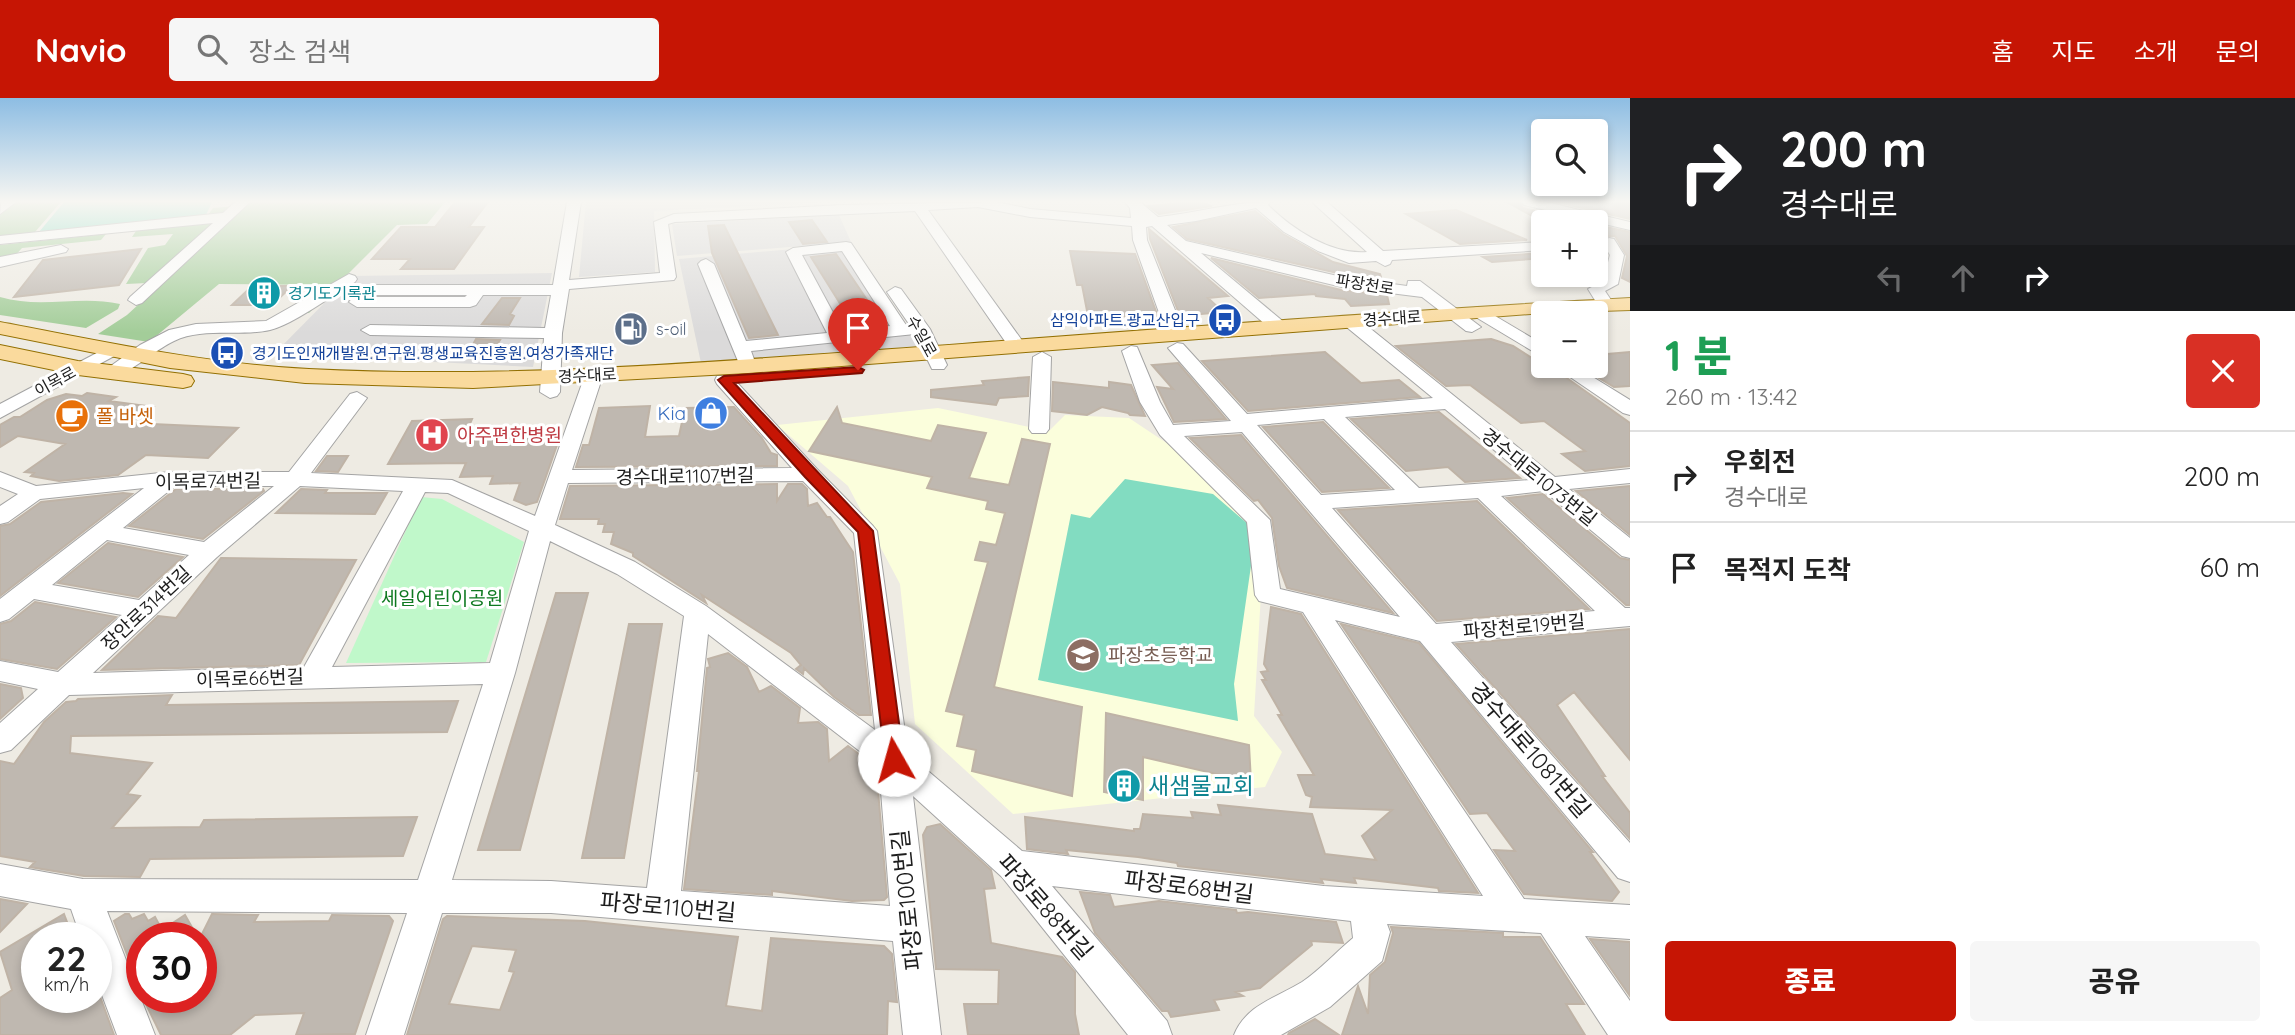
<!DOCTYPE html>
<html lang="ko">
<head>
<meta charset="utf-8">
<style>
	:root { --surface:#fff; --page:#f6f6f6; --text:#222; --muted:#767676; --line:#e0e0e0; --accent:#c61504 }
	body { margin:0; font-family:Quicksand,"Noto Sans KR",sans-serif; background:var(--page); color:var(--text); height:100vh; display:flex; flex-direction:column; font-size:26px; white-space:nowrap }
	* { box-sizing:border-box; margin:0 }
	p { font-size:23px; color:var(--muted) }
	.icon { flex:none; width:38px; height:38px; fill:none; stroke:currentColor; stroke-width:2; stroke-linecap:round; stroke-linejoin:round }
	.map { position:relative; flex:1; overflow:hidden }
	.sheet { display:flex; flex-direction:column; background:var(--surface); width:665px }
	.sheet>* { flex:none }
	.guide { background:#202124; color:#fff; overflow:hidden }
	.buttons { position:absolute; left:1531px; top:21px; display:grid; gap:14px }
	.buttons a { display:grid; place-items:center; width:77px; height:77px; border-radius:7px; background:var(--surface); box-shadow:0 4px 10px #0003; font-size:35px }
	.speed { position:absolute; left:21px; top:824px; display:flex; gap:14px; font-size:35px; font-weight:700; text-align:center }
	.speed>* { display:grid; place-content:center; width:91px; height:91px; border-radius:50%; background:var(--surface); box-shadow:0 4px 10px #0003; line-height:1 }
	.speed small { font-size:18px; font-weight:400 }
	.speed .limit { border:10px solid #d22; background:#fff; color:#111 }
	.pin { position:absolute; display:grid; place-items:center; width:60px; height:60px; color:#fff; margin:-72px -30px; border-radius:50% 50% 50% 0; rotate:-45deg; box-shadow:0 0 7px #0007 }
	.pin .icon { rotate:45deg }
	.me { position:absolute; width:77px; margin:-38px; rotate:353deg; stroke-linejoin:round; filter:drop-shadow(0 0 5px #0008) }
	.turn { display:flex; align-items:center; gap:24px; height:147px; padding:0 35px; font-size:32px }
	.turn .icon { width:91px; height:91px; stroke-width:2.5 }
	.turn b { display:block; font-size:49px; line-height:60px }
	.lanes { display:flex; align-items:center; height:66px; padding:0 35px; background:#0003; justify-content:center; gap:35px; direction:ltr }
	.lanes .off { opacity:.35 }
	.round { display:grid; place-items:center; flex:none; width:74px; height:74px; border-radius:7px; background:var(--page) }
	.overview { display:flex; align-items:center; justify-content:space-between; height:119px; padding:0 35px }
	h1 { font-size:42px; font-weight:800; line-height:52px; color:#1e9e55 }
	.button { display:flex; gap:14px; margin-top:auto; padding:14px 35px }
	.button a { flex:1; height:80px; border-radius:7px; background:var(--accent); color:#fff; font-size:28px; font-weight:800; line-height:80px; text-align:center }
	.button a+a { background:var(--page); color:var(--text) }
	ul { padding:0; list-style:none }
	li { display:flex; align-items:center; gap:21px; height:91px; padding:0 35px; border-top:2px solid var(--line) }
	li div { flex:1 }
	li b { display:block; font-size:26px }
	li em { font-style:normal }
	header { display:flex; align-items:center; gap:42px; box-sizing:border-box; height:98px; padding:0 35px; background:var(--accent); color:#fff }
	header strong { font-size:33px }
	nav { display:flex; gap:38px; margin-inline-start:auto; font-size:24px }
	.search { width:490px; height:63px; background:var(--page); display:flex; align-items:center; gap:18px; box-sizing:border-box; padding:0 24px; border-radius:7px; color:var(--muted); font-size:26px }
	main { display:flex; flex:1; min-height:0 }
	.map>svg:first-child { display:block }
</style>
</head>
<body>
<header>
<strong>Navio</strong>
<div class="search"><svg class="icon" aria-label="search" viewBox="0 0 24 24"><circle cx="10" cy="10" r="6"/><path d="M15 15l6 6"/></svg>장소 검색</div>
<nav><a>홈</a><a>지도</a><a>소개</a><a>문의</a></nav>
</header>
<main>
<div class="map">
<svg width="1630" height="937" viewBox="0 0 1630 937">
	<rect width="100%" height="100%" fill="#eeebe3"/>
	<path fill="#dbdada" d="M586,104H817V105L654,113L655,174L579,179Z
		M839,117L851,144L677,158L672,126Z
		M851,146L919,251L701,265L679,161Z
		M552,175L533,269L274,256L351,178Z"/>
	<path fill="#fbfedc" d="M938,310L1049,333L1065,317L1129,320L1177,352L1252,422L1261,495L1254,618L1282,654L1265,689L1013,716L915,626L900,486L848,388L777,327Z"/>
	<path fill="#a3cd99" d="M13,104H61L35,134L208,117L213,110L236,108L225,118L0,141V116Z
		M250,104H445L427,126L397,127L309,215H297L322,187L219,186L149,244L98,236L127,217Z
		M216,124L147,185L126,186L148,150L165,147L173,136L132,139L136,133Z
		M106,136L101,142L22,150L13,160L0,161V147Z
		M0,199C40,211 80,197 120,206L118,211L86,230L0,217Z"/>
	<path fill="#c0f8ca" d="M421,399L442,401L524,444L486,564L346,565Z"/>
	<path fill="#82dcc1" d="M64,104H212L206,117L39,134Z
		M1125,381L1213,396L1256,433L1234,586L1238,623L1038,582L1071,416L1090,420Z"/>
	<path fill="#bfb8b0" stroke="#bfb3a6" stroke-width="2" fill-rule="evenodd" d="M455,104H488L469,129H484L454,171H401L410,161H372L401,129H435Z
		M1198,104L1212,108L1159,116L1148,108Z
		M1507,104H1519L1523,110L1586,124H1543Z
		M1557,104H1630V121Z
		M1456,112L1527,142L1460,146L1406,116Z
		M1255,113L1283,136L1333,164L1380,176L1382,182L1342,176L1187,141L1173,129Z
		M812,122L827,144L803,146L789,124Z
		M724,127L778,237L749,240L712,155L708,128Z
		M1596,127L1630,134V184L1622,180L1627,158L1615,138H1608L1599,143L1607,157L1603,171L1596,167Z
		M1149,131L1228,198L1208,200L1223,214L1180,218L1150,141Z
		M141,151L119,187L14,199L43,162Z
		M1070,153L1135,156L1158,219L1088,218L1082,187H1077Z
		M1544,155V160L1492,164L1483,159Z
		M836,156L882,224L854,228L811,159Z
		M1211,160L1341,192L1387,197L1389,206L1351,208L1345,201L1316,198L1315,196L1259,200Z
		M252,188H292L272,207H232Z
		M502,200H520L510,216L514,218L509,227L482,226Z
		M476,241L500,242L488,261H469L475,252H470Z
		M1491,241L1513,248L1549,271H1554L1630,325V368L1585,373L1562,356L1585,353L1544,323L1521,325L1470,287L1446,288L1396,248Z
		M1325,254L1361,285L1399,282L1420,299L1248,313L1202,263Z
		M1630,254V288L1614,289L1581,269L1596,268V257Z
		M1178,265L1226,321L1174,324L1157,289L1173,291L1152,267Z
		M1029,279L1028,298L999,300L996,307L931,299V292L984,287L982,283Z
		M1053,284L1109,290V284L1131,287L1145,318L1130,317L1128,315L1102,309L1087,317L1052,313Z
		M87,295L116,299L109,303L153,309L130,325L238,330L208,360L146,357L118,377L59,383L31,378L34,375L25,374L65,346L18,338L0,349V327L14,319H20L47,302L66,296L82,298Z
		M650,308L645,339L679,338L685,310L734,309L762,340L771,355L777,357V368L576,369L583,347H589L599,310Z
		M837,309L842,325L931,343L938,327L986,335L969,380L1009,387L1022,341L1050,346L994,589L1082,609L1072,698L972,673L976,652L957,648L964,617L946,613L988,464L975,462L980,444L996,447L1005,415L986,411L988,403L927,390L932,379L809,353Z
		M1439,314L1520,380L1465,384L1448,369L1406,373L1351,321Z
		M472,321L465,337L547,335L545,340H554L551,347H557L537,404L526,407L514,402L520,385L490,386L493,378L460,379L466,365L388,366L412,323Z
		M1323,324L1389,390L1322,394L1263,329Z
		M1241,337L1393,515L1287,490L1279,468L1272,420L1258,402L1254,403L1190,340Z
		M327,358H348L338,374L316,373Z
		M777,386V403L788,386H802L807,391L808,408L817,405L827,419H830L853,454L871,617H859L834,599L804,570L803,576L796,571L801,567L791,555L702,497L706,505L633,458V455L611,446L614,434H603L605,426H598L599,421H560L570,388Z
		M1630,388V437L1576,393Z
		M176,391H263L264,393L203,441L129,428Z
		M301,391L327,392L325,395H387L375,416L276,415Z
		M123,395L132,396L0,498V428L10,426L41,404Z
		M1543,396L1620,460L1630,462V507H1626L1507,400Z
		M1477,403L1589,511L1437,523L1338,412Z
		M108,445L183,459L138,499L58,485Z
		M221,460L356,462L299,567L102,572L158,518L176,520Z
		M556,495H588L520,752H478Z
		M35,504L116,519L57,571L0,561V526L11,523Z
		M1271,509L1301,516L1478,795L1439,793L1438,790L1354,780L1356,785L1321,781L1323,785L1178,768L1177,765L1138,759L1066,752L1068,756L1027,751L1025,719L1134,733V731H1140L1143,716L1193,720L1191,714L1221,717L1218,707L1312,716L1325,756L1376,762L1362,738L1392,712L1310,709L1312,699L1306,697L1298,677H1314L1278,617H1282L1262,582H1266L1261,574L1268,573L1264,566Z
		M629,526H662L624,760H582Z
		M1341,526L1419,545L1593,754H1590L1619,794L1612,803L1524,796L1494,752L1515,753L1487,715L1470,716Z
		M1630,531V662L1574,594L1557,607L1605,678H1602L1630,715V741L1456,546Z
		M728,555L747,569L759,594L771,588L800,610L798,625L818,624L827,631L829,663L848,648L876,669L887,799L884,802L852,803L772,793V797L684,791L699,673H697L707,570L710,569L708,561Z
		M0,586L21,590L23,600L0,621Z
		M172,597L166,607L458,603L447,634L71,638L70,655L152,665L127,696L140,698L112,730L200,729L204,722L417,719L403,758L150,761L140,779L84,778L30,769L35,764L0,758V663L14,666L44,624L66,604L76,603L78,601Z
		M1106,615L1249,647L1251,684L1143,659V702L1104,694Z
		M940,726L991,772L995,790L984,791L991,845L1062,859L1075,874V916L1079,937H968L964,906H998L999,872L936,871L923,737L927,729Z
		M1080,794L1110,797L1114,809L1159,803L1236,812L1237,815L1248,814L1336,824L1343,845L1311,843L1312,847L1260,890L1236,894L1243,898L1214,902L1219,912L1171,919L1168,913H1162L1095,835Z
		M0,801L27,806L0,834Z
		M64,816L73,840H37V900H96L98,893L114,937H0V900L12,892L0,854Z
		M125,816H129L132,821L144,816L148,823L155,819L162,832L185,817L198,840H142V895L114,823Z
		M212,816L258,817L254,824L329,823L332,817L389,818L393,823L355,936L296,937L304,915L255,917L230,937H161L143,900H201V838Z
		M447,818L585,823L738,839L726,908L762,913L771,840L884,848L892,856L897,904L888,903L887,937H407L443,821ZM472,848L516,852L509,873L514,874L500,912L449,906Z
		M1391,829L1503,835V839H1540L1584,906H1566L1585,937H1342L1358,888L1368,916L1370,877L1385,864L1393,835Z
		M1590,841L1630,844V898Z
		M1315,921L1339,937H1288L1289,935Z"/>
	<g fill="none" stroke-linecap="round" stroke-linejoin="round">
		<g stroke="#a4a4a4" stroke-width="2">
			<path id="minor" d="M16,104L0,116L1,104Z
				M235,104H250L142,205L136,207L128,202L130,199L213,125L0,146V138L223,115Z
				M567,104H581L569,182L660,175L654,124L674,116L842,107L996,104L1030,111L1131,120L1130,110L1125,104H1140L1158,119C1196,115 1232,104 1270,104L1268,107C1292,131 1331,157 1367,154L1312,104H1327L1383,153L1544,144V152L1392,162L1390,166L1385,168L1376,163L1349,165L1318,153L1284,134L1256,110L1196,123L1167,127L1186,143L1342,179L1407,188L1408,183H1420L1481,229L1472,234L1466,233L1422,199L1342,189L1201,155L1285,225L1288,229L1279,234L1273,233L1152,128L1146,129L1147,142L1185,237L1176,242L1167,237L1133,142L1132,128L1030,119L978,109L928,112L1026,248L1017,253L1011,252L915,113L675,124L668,126L676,179L674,182L569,191L562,235L560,294L557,298L550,300L540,294L544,240L370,237L361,232L370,227L545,230L551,197H483L476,207L470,209H357L349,204L362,189L368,187H553ZM372,197H467L465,199H370Z
				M1522,104H1546L1630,124V132L1524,107Z
				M1609,140L1614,141L1624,157L1618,186L1605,193L1615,208L1607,213L1601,212L1588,191L1603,183L1610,157L1602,144Z
				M846,144L851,145L906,227L909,226L887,194L895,189L901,191L930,231L947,267L944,271H932L915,236L751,253L755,264L752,268H740L698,166L701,163L706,161L714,166L746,243L827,235L786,154L793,150ZM842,153L890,228L843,233L802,157Z
				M61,147L68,151L66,154L0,169V159Z
				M349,176L355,178L357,181L355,184C333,197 292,227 270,232C239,239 204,229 174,243C155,251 122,284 103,279L101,275L140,247L169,232L196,226L266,223Z
				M1480,209L1544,247V260L1474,218L1472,214L1474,210Z
				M1350,218L1356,219L1555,379L1630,371V385L1569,391L1630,440V460L1622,458L1544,393L1501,398L1625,510H1630V528L1451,544L1630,745V784L1618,780L1420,543L1335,522L1524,801L1630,807V841L1585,838L1630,903V937H1608L1541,835L1387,826L1390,834L1382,863L1330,909L1281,937H1234C1246,907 1276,900 1302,884C1320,872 1336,854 1353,840L1351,823L1052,788L1167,923L1172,937H1128L1002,779L913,698L941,937H903L893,843L551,815H442L404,937H366L407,815L107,813L155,937H117L96,881V840H81L71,811L0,798V766L83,781L418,782L483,586L69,597L11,652L0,655V625L38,591L0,583V563L58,574L122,517L34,501L9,521L0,524V501L144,390L40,401L8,424L0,426V408L18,396L0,389V374L36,388L170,374H289L350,296L357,294L367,300L311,375L452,382L535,418L585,277L594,271L603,277L572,372L792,370L717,286L715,282L717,278H731L817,371L873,428L877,433L908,656L1022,753L1324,788L1483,798L1303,514L1259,503L1255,497L1247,424L1160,337L1140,304L1122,253L1131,248L1137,249L1160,304L1173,327L1231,323L1168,250L1177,245L1183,246L1247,316L1433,300L1344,227L1341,223ZM1445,311L1530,382L1419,390L1345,319ZM1324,321L1395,392L1321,397L1257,327ZM1242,334L1400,519L1280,491L1270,422L1184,338ZM803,383L854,435L875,632L706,508L635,464L555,427L568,385ZM175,388H274L204,444L123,430ZM300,388L403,393L304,569L93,575L217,459ZM425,394L448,395L529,433L490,565L332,569ZM1478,400L1595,513L1436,526L1332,410ZM107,442L189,457L139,502L52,487ZM550,443L617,476L684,518L647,790L551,783L452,782L515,575ZM708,536L879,668L890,808L681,793Z
				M110,248L119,253L116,257L0,320V306Z
				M1042,254L1051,259L1049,331L1046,335H1032L1029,331L1033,259Z
				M1554,268H1575L1630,302V317L1623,315Z"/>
		</g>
		<g stroke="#937003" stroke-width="2">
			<path id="major" d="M1630,200V212L1544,215L748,275L473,290L305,285L170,270L0,236V224C102,243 205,266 309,271C503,281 698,265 892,251C1138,233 1384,213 1630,200Z
				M0,247L78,263L183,276L191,278L194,283L191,288L183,290L78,277L0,261Z"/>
		</g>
		<use href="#minor" fill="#fff" fill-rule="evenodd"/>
		<use href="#major" fill="#fada9d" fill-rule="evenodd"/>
	</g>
	<linearGradient id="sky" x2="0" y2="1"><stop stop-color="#8dbde3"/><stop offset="0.44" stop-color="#f7f6f2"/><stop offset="1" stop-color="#f7f6f2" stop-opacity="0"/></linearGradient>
	<rect width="1630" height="235" fill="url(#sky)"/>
	<path fill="#c61504" stroke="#810e03" stroke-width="2" d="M858,269L864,272L862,275L734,285L873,433L904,662L901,668L894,670L887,668L885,662L858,434L805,379L718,282L724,278Z"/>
	<defs>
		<g id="building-disc" transform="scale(1.75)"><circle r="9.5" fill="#0f9aa8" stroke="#fff"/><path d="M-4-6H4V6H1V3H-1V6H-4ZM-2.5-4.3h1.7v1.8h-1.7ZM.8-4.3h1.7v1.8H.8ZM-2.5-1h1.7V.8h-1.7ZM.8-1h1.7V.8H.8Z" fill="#fff"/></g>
		<g id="bus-disc" transform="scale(1.75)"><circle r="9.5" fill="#1a4fb4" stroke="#fff"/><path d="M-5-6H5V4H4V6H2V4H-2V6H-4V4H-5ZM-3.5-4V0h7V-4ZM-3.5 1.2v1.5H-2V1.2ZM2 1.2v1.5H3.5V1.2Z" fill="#fff"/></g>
		<g id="fuel-disc" transform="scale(1.75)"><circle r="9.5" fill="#5c6f8a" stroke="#fff"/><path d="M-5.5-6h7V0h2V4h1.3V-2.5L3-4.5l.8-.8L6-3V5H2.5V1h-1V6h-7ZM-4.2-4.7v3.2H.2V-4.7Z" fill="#fff"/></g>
		<g id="shop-disc" transform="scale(1.75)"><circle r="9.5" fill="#3f7fe0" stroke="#fff"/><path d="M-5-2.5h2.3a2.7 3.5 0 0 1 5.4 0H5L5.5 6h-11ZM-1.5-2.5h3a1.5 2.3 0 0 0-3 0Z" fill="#fff"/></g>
		<g id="cafe-disc" transform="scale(1.75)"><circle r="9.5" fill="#e8710a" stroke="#fff"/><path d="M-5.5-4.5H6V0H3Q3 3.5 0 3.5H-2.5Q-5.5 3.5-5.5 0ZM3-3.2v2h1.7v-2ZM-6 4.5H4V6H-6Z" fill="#fff"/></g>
		<g id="hospital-disc" transform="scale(1.75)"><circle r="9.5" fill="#e0444e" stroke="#fff"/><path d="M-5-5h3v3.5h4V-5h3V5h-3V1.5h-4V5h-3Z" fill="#fff"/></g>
		<g id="school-disc" transform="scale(1.75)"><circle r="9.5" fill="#8d6e63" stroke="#fff"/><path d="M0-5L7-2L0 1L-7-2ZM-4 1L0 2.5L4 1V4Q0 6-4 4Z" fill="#fff"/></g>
	</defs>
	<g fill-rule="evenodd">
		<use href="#building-disc" x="264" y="195"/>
		<use href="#bus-disc" x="1225" y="222"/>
		<use href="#fuel-disc" x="631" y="231"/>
		<use href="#bus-disc" x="227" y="255"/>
		<use href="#shop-disc" x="711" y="315"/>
		<use href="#cafe-disc" x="72" y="318"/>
		<use href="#hospital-disc" x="432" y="337"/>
		<use href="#school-disc" x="1083" y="557"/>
		<use href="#building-disc" x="1124" y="688"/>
	</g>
	<g text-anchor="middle" stroke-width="6" stroke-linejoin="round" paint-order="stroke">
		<g font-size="16" fill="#1d1d1d" stroke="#fff">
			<text transform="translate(1365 186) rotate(9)" y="6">파장천로</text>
			<text transform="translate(1392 220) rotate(-4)" y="6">경수대로</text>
			<text transform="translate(922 238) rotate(61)" y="6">수일로</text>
			<text transform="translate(587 277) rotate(-3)" y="6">경수대로</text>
			<text transform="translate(55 283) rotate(-29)" y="6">이목로</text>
		</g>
		<g font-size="16" fill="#0d838f" stroke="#fff" text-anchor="start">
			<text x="288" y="201">경기도기록관</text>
		</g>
		<g font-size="16" fill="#164399" stroke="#fff" text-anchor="end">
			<text x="1200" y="228">삼익아파트.광교산입구</text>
			<text x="252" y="261" text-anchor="start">경기도인재개발원.연구원.평생교육진흥원.여성가족재단</text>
		</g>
		<g font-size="16" fill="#4e5e75" stroke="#fff" text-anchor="start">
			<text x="656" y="237">s-oil</text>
		</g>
		<g font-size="19" fill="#366cbe" stroke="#fff" text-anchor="end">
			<text x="686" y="322">Kia</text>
		</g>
		<g font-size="19" fill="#c56008" stroke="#fff" text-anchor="start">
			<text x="96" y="325">폴 바셋</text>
		</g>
		<g font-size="19" fill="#be3a42" stroke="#fff" text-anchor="start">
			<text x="457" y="344">아주편한병원</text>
		</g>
		<g font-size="19" fill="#1d1d1d" stroke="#fff">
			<text transform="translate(685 378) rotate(-1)" y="7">경수대로1107번길</text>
			<text transform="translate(1539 379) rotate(39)" y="7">경수대로1073번길</text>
			<text transform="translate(208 383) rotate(-1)" y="7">이목로74번길</text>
			<text transform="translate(146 510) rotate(-43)" y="7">장안로314번길</text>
			<text transform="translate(1524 528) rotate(-5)" y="7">파장천로19번길</text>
			<text transform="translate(250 580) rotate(-2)" y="7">이목로66번길</text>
		</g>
		<g font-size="19" fill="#0e7920" stroke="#fff">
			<text x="442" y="507">세일어린이공원</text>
		</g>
		<g font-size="19" fill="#785e54" stroke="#fff" text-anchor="start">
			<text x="1108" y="564">파장초등학교</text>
		</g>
		<g font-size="23" fill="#1d1d1d" stroke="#fff">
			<text transform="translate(1530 652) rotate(49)" y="8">경수대로1081번길</text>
			<text transform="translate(1189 789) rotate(7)" y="8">파장로68번길</text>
			<text transform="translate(907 802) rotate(-96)" y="8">파장로100번길</text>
			<text transform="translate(668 809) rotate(5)" y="8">파장로110번길</text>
			<text transform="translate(1045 809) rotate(49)" y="8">파장로88번길</text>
		</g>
		<g font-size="23" fill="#0d838f" stroke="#fff" text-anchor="start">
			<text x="1148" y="696">새샘물교회</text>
		</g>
	</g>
</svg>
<div class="buttons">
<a><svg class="icon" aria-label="search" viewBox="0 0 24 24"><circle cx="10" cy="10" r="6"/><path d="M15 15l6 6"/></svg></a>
<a>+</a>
<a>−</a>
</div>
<div class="speed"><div>22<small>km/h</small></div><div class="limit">30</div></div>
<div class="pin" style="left:858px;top:272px;background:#d93025"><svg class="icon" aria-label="arrive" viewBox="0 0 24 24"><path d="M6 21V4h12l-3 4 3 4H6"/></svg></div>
<svg class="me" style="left:894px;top:662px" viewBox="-20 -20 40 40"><circle r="19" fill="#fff"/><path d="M0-13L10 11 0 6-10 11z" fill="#c61504"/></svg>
</div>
<section class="sheet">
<div class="guide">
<div class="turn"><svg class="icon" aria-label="right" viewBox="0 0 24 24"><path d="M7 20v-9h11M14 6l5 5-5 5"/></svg><div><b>200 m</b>경수대로</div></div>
<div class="lanes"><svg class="icon off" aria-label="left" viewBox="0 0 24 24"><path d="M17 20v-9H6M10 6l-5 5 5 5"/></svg><svg class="icon off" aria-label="ahead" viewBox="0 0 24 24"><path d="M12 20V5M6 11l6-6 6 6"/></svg><svg class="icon" aria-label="right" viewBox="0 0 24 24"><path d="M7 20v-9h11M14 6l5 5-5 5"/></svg></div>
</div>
<div class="overview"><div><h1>1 분</h1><p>260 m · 13:42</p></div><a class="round" style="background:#d93025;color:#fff"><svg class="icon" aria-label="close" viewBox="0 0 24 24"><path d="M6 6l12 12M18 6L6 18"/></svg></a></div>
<ul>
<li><svg class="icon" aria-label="right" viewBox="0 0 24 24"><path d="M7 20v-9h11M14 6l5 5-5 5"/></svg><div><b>우회전</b><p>경수대로</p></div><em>200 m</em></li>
<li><svg class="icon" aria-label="arrive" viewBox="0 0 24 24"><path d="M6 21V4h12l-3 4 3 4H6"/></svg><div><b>목적지 도착</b></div><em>60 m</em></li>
</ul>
<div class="button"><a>종료</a><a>공유</a></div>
</section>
</main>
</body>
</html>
